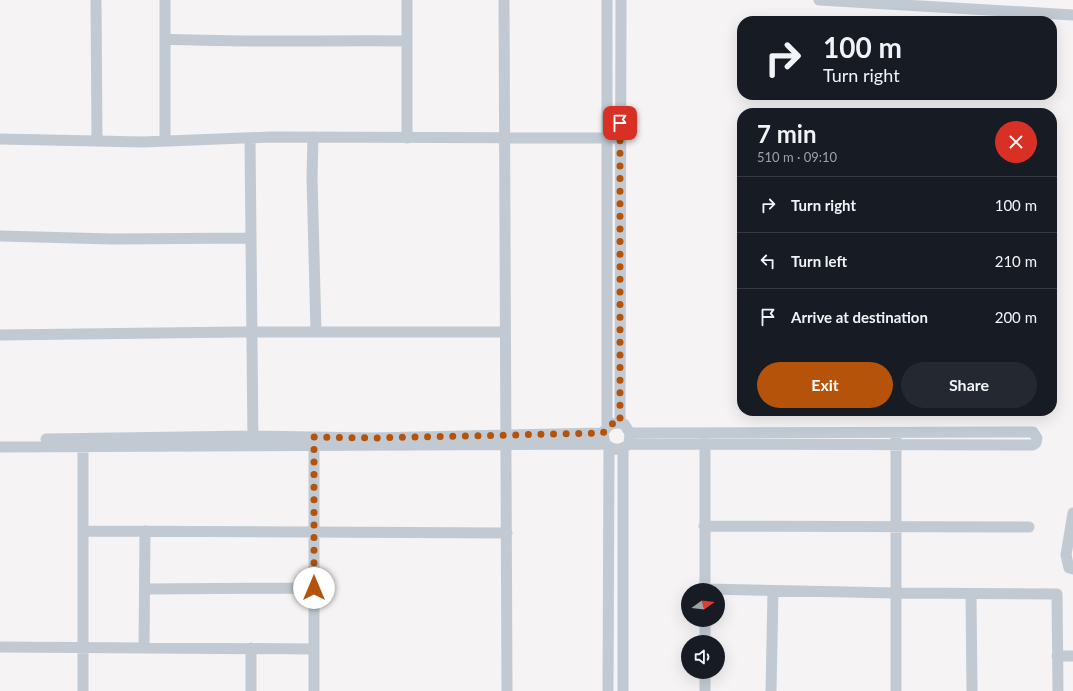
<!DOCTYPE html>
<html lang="en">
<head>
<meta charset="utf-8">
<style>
	:root { --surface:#171b24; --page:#242831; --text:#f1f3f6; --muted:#9ea1a6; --line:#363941; --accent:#b45309 }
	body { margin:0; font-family:Lato,sans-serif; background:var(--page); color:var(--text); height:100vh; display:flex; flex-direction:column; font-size:15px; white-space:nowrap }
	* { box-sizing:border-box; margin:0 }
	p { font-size:13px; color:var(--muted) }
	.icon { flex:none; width:22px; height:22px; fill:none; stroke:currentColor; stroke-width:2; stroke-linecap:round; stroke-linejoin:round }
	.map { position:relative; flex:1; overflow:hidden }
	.details { position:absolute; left:737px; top:108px; width:320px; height:308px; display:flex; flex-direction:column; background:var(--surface); border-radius:16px; box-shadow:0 4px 16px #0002 }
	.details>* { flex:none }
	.hud { position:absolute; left:737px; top:16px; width:320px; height:84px; border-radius:16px; box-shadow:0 4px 16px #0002; background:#171b24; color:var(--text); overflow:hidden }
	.needle { width:26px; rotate:75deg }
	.tools { position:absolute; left:681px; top:583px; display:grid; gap:8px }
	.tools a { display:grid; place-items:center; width:44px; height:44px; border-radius:50%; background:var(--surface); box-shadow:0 4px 16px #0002; font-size:20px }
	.pin { position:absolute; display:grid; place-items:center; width:34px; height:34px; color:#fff; margin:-17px; border-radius:8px; box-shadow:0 2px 6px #0006 }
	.me { position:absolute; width:44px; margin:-22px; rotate:0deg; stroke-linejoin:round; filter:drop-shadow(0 0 3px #0008) }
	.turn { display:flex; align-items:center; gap:14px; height:84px; padding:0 20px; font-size:18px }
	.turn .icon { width:52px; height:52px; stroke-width:2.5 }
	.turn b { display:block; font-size:28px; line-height:34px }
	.round { display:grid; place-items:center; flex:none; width:42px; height:42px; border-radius:21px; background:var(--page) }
	.summary { display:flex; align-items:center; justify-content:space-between; height:68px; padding:0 20px }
	h1 { font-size:24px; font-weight:700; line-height:30px }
	.primary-button { display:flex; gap:8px; margin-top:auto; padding:8px 20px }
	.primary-button a { flex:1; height:46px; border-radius:24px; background:var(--accent); color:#fff; font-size:16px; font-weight:700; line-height:46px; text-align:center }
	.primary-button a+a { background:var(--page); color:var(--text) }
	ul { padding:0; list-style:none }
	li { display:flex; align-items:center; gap:12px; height:56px; padding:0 20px; border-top:1px solid var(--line) }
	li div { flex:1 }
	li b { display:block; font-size:15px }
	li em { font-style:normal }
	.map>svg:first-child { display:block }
</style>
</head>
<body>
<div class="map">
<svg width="1073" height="691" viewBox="0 0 1073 691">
	<rect width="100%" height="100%" fill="#f5f3f3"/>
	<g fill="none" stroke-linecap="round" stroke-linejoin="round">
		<path stroke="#c1cad2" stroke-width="11" d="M96,0L97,141
			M165,0V141
			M407,0V138
			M504,0L507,691
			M607,0V427
			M819,0L1073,15
			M165,39C246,43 326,40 407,41
			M313,137L312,177L316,332
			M250,138L253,443
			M0,139L143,142L271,137L620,138
			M0,236L112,239L251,238
			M0,335L239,332H505
			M620,423L621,0
			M46,439L253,436L372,438L603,433
			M629,444L630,433L624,424C614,421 608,424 603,433L605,444C614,451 620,451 629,444L1033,445L1036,443L1037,438L1033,432L630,433
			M0,447L605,444
			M1073,513L1066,555L1069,568L1073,569
			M704,526L1029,527
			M83,531L507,533
			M145,589L314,588
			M705,589L895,593L1057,594L1058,691
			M705,590V438
			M971,594L972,691
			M705,620V642
			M0,647L313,649
			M144,648L145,531
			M251,648V691
			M1057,656H1073
			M705,672V691
			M83,691V439
			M314,691V439
			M608,691L609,447
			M623,691V449
			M771,691L773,591
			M896,691V437"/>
	</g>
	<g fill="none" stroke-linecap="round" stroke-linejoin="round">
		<path stroke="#b45309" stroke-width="7" stroke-dasharray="0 12.6" d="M314,588V437L372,438L603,433L611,424L620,423V123"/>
	</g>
</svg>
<div class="tools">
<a><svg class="needle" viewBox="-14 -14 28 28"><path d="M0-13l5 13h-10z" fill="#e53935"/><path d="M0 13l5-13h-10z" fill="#9ea1a6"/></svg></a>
<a><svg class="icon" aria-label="sound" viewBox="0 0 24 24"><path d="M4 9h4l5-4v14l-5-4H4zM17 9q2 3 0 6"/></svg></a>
</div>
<div class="pin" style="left:620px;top:123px;background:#d93025"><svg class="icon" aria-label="arrive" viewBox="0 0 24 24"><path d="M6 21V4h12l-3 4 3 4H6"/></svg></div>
<svg class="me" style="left:314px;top:588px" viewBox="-20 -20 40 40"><circle r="19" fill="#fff"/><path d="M0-13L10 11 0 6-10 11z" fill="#b45309"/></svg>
<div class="hud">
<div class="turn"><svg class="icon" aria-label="right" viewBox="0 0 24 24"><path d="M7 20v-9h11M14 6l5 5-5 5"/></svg><div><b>100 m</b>Turn right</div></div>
</div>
<section class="details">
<div class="summary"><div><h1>7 min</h1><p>510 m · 09:10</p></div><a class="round" style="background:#d93025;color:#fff"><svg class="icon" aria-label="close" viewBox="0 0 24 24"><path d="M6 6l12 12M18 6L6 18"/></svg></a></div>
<ul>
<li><svg class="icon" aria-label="right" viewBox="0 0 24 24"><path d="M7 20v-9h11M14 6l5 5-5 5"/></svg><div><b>Turn right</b></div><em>100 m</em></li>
<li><svg class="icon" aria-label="left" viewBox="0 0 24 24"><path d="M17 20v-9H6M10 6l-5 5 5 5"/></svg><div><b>Turn left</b></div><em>210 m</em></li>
<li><svg class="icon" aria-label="arrive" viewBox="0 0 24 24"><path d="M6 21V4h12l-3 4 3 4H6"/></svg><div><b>Arrive at destination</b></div><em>200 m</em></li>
</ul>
<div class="primary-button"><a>Exit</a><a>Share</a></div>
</section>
</div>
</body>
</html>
